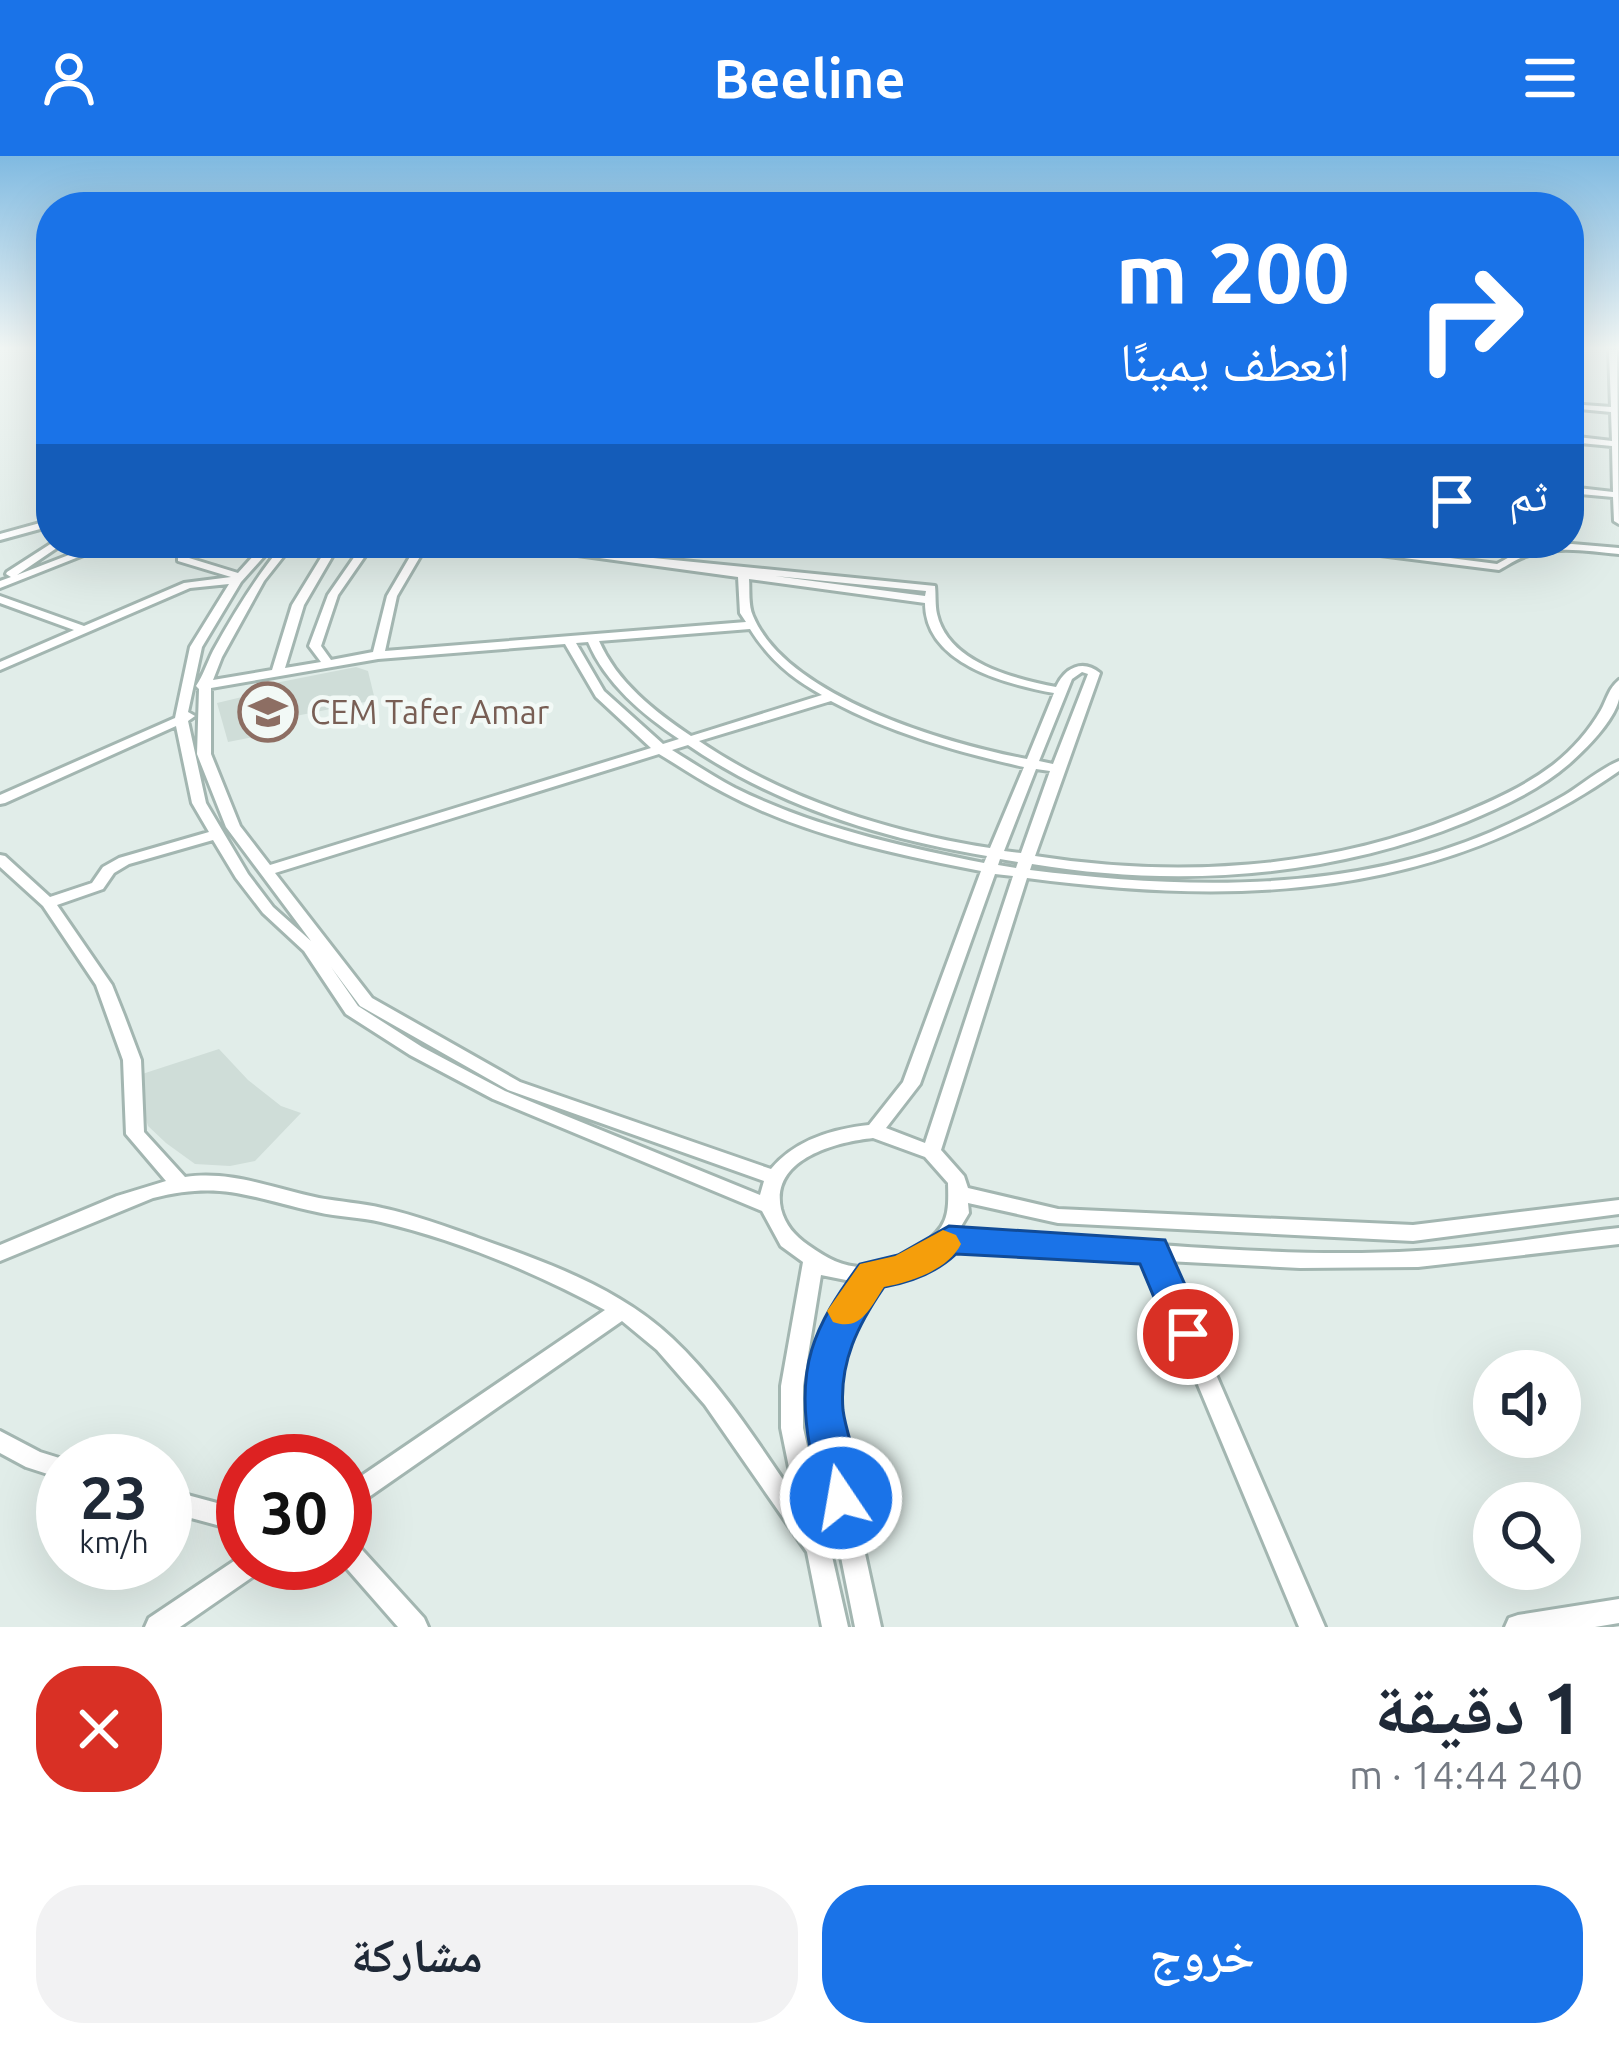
<!DOCTYPE html>
<html lang="ar">
<head>
<meta charset="utf-8">
<style>
	:root { --surface:#fff; --page:#f2f2f3; --text:#1f2937; --muted:#747a83; --accent:#1a73e8 }
	body { margin:0; font-family:Ubuntu,"Noto Naskh Arabic",sans-serif; background:var(--page); color:var(--text); direction:rtl; height:100vh; display:flex; flex-direction:column; font-size:45px; white-space:nowrap }
	* { box-sizing:border-box; margin:0 }
	p { font-size:39px; color:var(--muted) }
	.icon { flex:none; width:66px; height:66px; fill:none; stroke:currentColor; stroke-width:2; stroke-linecap:round; stroke-linejoin:round }
	.map { position:relative; height:1471px; overflow:hidden; direction:ltr }
	.details { display:flex; flex-direction:column; background:var(--surface); flex:1 }
	.details>* { flex:none }
	.guide { position:absolute; left:36px; top:36px; width:1548px; height:366px; border-radius:48px; box-shadow:0 12px 48px #0002; direction:rtl; background:#1a73e8; color:#fff; overflow:hidden }
	.fabs { position:absolute; left:1473px; top:1194px; display:grid; gap:24px }
	.fabs a { display:grid; place-items:center; width:108px; height:108px; border-radius:50%; background:var(--surface); box-shadow:0 12px 48px #0002; font-size:60px }
	.speed { position:absolute; left:36px; top:1278px; display:flex; gap:24px; font-size:60px; font-weight:700; text-align:center }
	.speed>* { display:grid; place-content:center; width:156px; height:156px; border-radius:50%; background:var(--surface); box-shadow:0 12px 48px #0002; line-height:1 }
	.speed small { font-size:30px; font-weight:400 }
	.speed .limit { border:18px solid #d22; background:#fff; color:#111 }
	.pin { position:absolute; display:grid; place-items:center; width:102px; height:102px; color:#fff; margin:-51px; border:6px solid #fff; border-radius:50%; box-shadow:0 3px 12px #0007 }
	.me { position:absolute; width:132px; margin:-66px; rotate:348deg; stroke-linejoin:round; filter:drop-shadow(0 0 9px #0008) }
	.turn { display:flex; align-items:center; gap:42px; height:252px; padding:0 36px; font-size:54px }
	.turn .icon { width:156px; height:156px; stroke-width:2.5 }
	.turn b { display:block; font-size:84px; line-height:102px }
	.then { display:flex; align-items:center; height:114px; padding:0 36px; background:#0003; gap:24px; font-size:45px }
	.round { display:grid; place-items:center; flex:none; width:126px; height:126px; border-radius:48px; background:var(--page) }
	.headline { display:flex; align-items:center; justify-content:space-between; height:204px; padding:0 36px }
	h1 { font-size:72px; font-weight:700; line-height:90px }
	.cta { display:flex; gap:24px; margin-top:auto; padding:24px 36px }
	.cta a { flex:1; height:138px; border-radius:48px; background:var(--accent); color:#fff; font-size:48px; font-weight:700; line-height:138px; text-align:center }
	.cta a+a { background:var(--page); color:var(--text) }
	header { display:flex; justify-content:space-between; align-items:center; height:156px; padding:0 36px; background:var(--accent); color:#fff; font-size:54px; font-weight:700 }
	.map>svg:first-child { display:block }
</style>
</head>
<body>
<header><svg class="icon" aria-label="menu" viewBox="0 0 24 24"><path d="M4 6h16M4 12h16M4 18h16"/></svg>Beeline<svg class="icon" aria-label="person" viewBox="0 0 24 24"><circle cx="12" cy="8" r="4"/><path d="M4 21q1-7 8-7t8 7"/></svg></header>
<div class="map">
<svg width="1619" height="1471" viewBox="0 0 1619 1471">
	<rect width="100%" height="100%" fill="#e1ede9"/>
	<path fill="#cfddd8" d="M356,511L368,515L375,544L276,564L279,576L228,586L217,547L242,541L255,531Z
		M219,893L248,924L281,950L301,957L255,1005L230,1010L195,1008L166,987L148,970L133,921Z"/>
	<g fill="none" stroke-linecap="round" stroke-linejoin="round">
		<g stroke="#a3b6b1" stroke-width="6">
			<path id="minor" d="M1609,194H1617L1619,368L1614,365L1613,341L1569,337V331L1613,336L1612,290L1569,286V280L1612,285L1611,256L1569,252V248L1611,251Z
				M51,364V370L0,384V378Z
				M52,387H64L17,419L100,387H114L0,432V425L11,421L6,418L7,416Z
				M191,387H202L189,402L238,417L265,387H276L241,426L202,491L188,556L195,560L188,565L206,647L248,718L273,751L311,785L226,671L197,598L199,533L196,530C203,520 207,507 213,495C234,457 256,421 284,387H294L264,425L222,501L213,524L272,514L292,449L330,387H340L304,449L285,512L321,506L309,490L328,439L364,387H374L338,439L321,490L331,504L373,496L387,440L418,387H428L397,440L385,495L746,466L740,457L738,421L512,390L507,387H534L603,397L610,387H620L613,398L935,430C936,439 935,449 937,458C948,507 1015,523 1056,531C1065,511 1083,503 1100,517L1035,700C1175,722 1324,714 1456,660C1490,646 1524,631 1553,609C1572,594 1589,575 1601,554C1607,543 1609,532 1619,524C1619,526 1619,541 1619,543C1614,565 1586,593 1569,608C1539,634 1502,651 1466,666C1329,722 1177,732 1032,708L1030,714C1184,733 1346,738 1491,676C1516,665 1541,653 1565,639C1583,628 1600,613 1619,605V615C1436,743 1241,750 1027,722L941,994L964,1020L968,1032L1058,1053L1413,1069L1619,1044V1058L1413,1085L1058,1067L968,1047L969,1057L957,1077L1146,1088L1152,1086L1159,1089C1245,1095 1331,1100 1417,1095C1485,1092 1552,1079 1619,1072V1088L1418,1111L1300,1112L1167,1105L1325,1471H1299L1146,1104L948,1091L916,1115L879,1125L857,1158L845,1182L837,1215L834,1256L881,1471H855L812,1256L815,1215L824,1182L856,1126L821,1119L803,1230V1272L848,1471H822L807,1396L705,1249L657,1194L622,1165L353,1352L345,1355V1331L605,1154C536,1117 458,1084 381,1066C360,1061 338,1061 317,1056C251,1042 223,1024 153,1042L0,1105V1089L117,1040L166,1025L126,978L123,904L96,829L43,750L0,711V699L5,700L50,741L92,727L103,711L119,702L209,676L192,647L176,570L5,647L0,648V639L175,562L190,491L229,428L190,432L0,514V506L74,474L0,447V440L84,470L184,427L231,421L178,405V401ZM775,420L926,435L925,440ZM749,423L925,447C925,508 1006,528 1054,537L1027,603C947,588 787,541 753,460C748,449 750,434 749,423ZM750,473C769,503 791,522 822,539L691,580C654,555 617,526 599,485ZM588,486C606,528 642,558 679,583L663,588L604,535L576,487ZM565,488L596,541L651,592L270,709L240,670L211,598V532L378,503ZM1082,516L1088,518L1053,608L1039,605L1072,523ZM831,545C891,577 957,596 1024,611L990,692C889,676 784,643 699,585ZM688,589C775,649 883,683 987,700L984,707C899,690 814,671 735,632C714,621 693,607 672,594ZM659,598C681,611 701,625 723,636C803,679 894,698 981,715L903,926L869,969C832,973 795,984 771,1013L520,926L372,842L275,717ZM1036,613L1050,615L1021,697L1004,695ZM213,684L236,722L263,757L304,795L346,858L410,899L493,943L762,1055L781,1090L803,1106L781,1230V1272L795,1341C757,1286 721,1228 672,1182C619,1132 546,1106 478,1082C447,1071 415,1059 382,1052C362,1047 340,1046 319,1042C274,1033 232,1014 185,1021L144,976L141,904L124,859L112,829L57,749L103,733L114,717L129,708ZM1000,703L1018,706L1016,712L998,709ZM995,718L1013,720L925,987L886,972L920,928ZM331,811L360,850L508,934L764,1025L760,1039L505,935L422,891L358,850ZM873,982L925,1001L948,1027C949,1060 948,1071 920,1091C905,1101 887,1111 868,1111C843,1112 828,1103 808,1089C795,1080 785,1069 781,1053C770,1003 836,986 873,982Z
				M1304,387H1333L1497,408L1522,394L1540,390L1572,388L1619,392V398C1589,395 1555,389 1526,400C1516,403 1508,409 1499,414L1309,390Z
				M0,1275L40,1296L69,1305H63V1323L26,1311L0,1297Z
				M165,1333L243,1354V1376L165,1355Z
				M345,1382L354,1385L424,1462L428,1471H398L342,1407H345Z
				M243,1399V1407H264L261,1415L180,1471H145L149,1462Z
				M1619,1443V1467L1595,1471H1505L1509,1462L1518,1459Z"/>
		</g>
		<use href="#minor" fill="#fff" fill-rule="evenodd"/>
	</g>
	<linearGradient id="sky" x2="0" y2="1"><stop stop-color="#80bae1"/><stop offset="0.48" stop-color="#f2f7f5"/><stop offset="1" stop-color="#f2f7f5" stop-opacity="0"/></linearGradient>
	<rect width="1619" height="400" fill="url(#sky)"/>
	<path fill="#1a73e8" stroke="#114b97" stroke-width="3" d="M949,1070L1165,1084L1207,1178L1201,1189L1188,1194L1174,1189L1140,1108L956,1098C936,1117 912,1126 884,1131C858,1169 839,1206 843,1254C847,1286 869,1326 856,1356L841,1362L826,1356C817,1336 814,1314 810,1292C795,1212 813,1171 860,1108L898,1099Z"/>
	<path fill="#f59e0b" d="M943,1074L956,1079L961,1088C948,1114 911,1126 884,1131C870,1152 861,1176 833,1166L827,1155L860,1108L895,1100Z"/>
	<defs>
		<g id="school-ring" transform="scale(3)"><circle r="9.5" fill="#f2f9f6" stroke="#8d6e63" stroke-width="1.5"/><path d="M0-5L7-2L0 1L-7-2ZM-4 1L0 2.5L4 1V4Q0 6-4 4Z" fill="#8d6e63"/></g>
	</defs>
	<g fill-rule="evenodd">
		<use href="#school-ring" x="268" y="556"/>
	</g>
	<g text-anchor="middle" stroke-width="9" stroke-linejoin="round" paint-order="stroke">
		<g font-size="33" fill="#785e54" stroke="#f2f9f6" text-anchor="start">
			<text x="310" y="568">CEM Tafer Amar</text>
		</g>
	</g>
</svg>
<div class="fabs">
<a><svg class="icon" aria-label="sound" viewBox="0 0 24 24"><path d="M4 9h4l5-4v14l-5-4H4zM17 9q2 3 0 6"/></svg></a>
<a><svg class="icon" aria-label="search" viewBox="0 0 24 24"><circle cx="10" cy="10" r="6"/><path d="M15 15l6 6"/></svg></a>
</div>
<div class="speed"><div>23<small>km/h</small></div><div class="limit">30</div></div>
<div class="pin" style="left:1188px;top:1178px;background:#d93025"><svg class="icon" aria-label="arrive" viewBox="0 0 24 24"><path d="M6 21V4h12l-3 4 3 4H6"/></svg></div>
<svg class="me" style="left:841px;top:1342px" viewBox="-20 -20 40 40"><circle r="17" fill="#1a73e8" stroke="#fff" stroke-width="3"/><path d="M0-11L8 9 0 5-8 9z" fill="#fff"/></svg>
<div class="guide">
<div class="turn"><svg class="icon" aria-label="right" viewBox="0 0 24 24"><path d="M7 20v-9h11M14 6l5 5-5 5"/></svg><div><b>200 m</b>انعطف يمينًا</div></div>
<div class="then">ثم<svg class="icon" aria-label="arrive" viewBox="0 0 24 24"><path d="M6 21V4h12l-3 4 3 4H6"/></svg></div>
</div>
</div>
<section class="details">
<div class="headline"><div><h1>1 دقيقة</h1><p>240 m · 14:44</p></div><a class="round" style="background:#d93025;color:#fff"><svg class="icon" aria-label="close" viewBox="0 0 24 24"><path d="M6 6l12 12M18 6L6 18"/></svg></a></div>
<div class="cta"><a>خروج</a><a>مشاركة</a></div>
</section>
</body>
</html>
